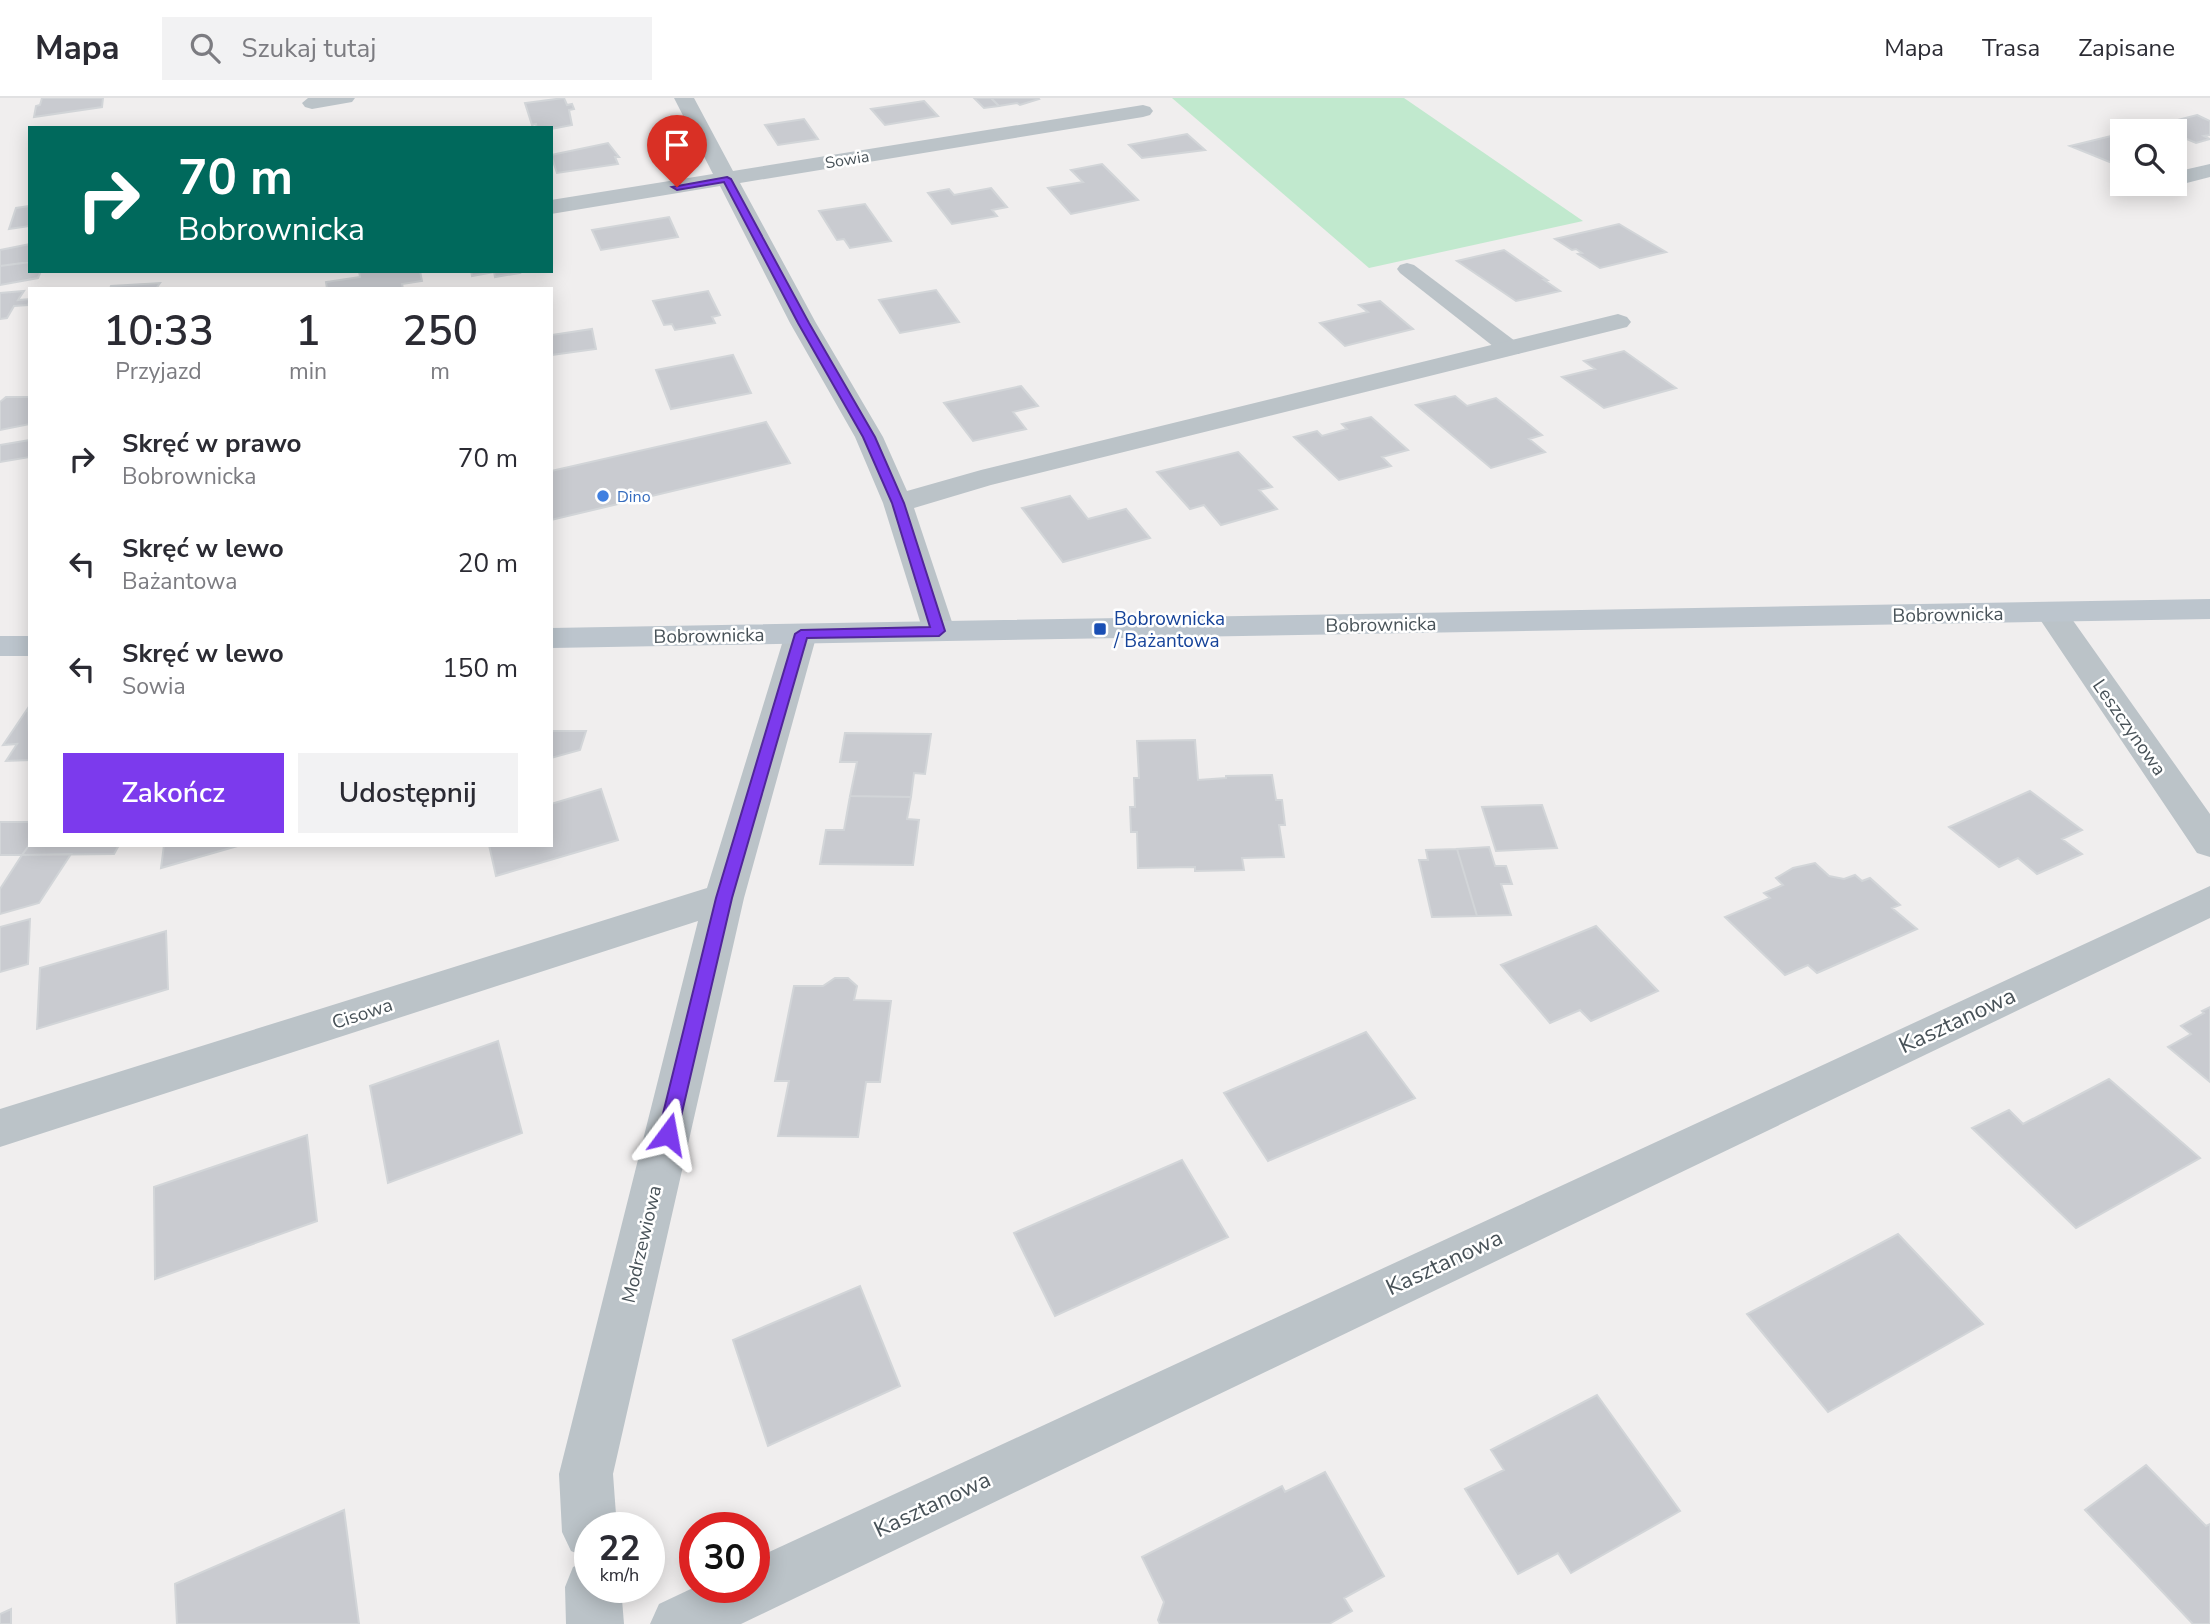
<!DOCTYPE html>
<html lang="pl">
<head>
<meta charset="utf-8">
<style>
	:root { --surface:#fff; --page:#f2f2f3; --text:#2b2b33; --muted:#7c7c81; --line:#e1e1e2; --accent:#7c3aed }
	body { margin:0; font-family:"Nunito Sans",sans-serif; background:var(--page); color:var(--text); height:100vh; display:flex; flex-direction:column; font-size:26px; white-space:nowrap }
	* { box-sizing:border-box; margin:0 }
	p { font-size:23px; color:var(--muted) }
	.icon { flex:none; width:38px; height:38px; fill:none; stroke:currentColor; stroke-width:2; stroke-linecap:round; stroke-linejoin:round }
	.map { position:relative; flex:1; overflow:hidden }
	.panel { position:absolute; left:28px; top:189px; width:525px; height:560px; display:flex; flex-direction:column; background:var(--surface); border-radius:0px; box-shadow:0 4px 18px #0003 }
	.panel>* { flex:none }
	.banner { position:absolute; left:28px; top:28px; width:525px; height:147px; border-radius:0px; box-shadow:0 4px 18px #0003; background:#00695c; color:#fff; overflow:hidden }
	.buttons { position:absolute; left:2110px; top:21px; display:grid; gap:14px }
	.buttons a { display:grid; place-items:center; width:77px; height:77px; border-radius:0px; background:var(--surface); box-shadow:0 4px 18px #0003; font-size:35px }
	.speed { position:absolute; left:574px; top:1414px; display:flex; gap:14px; font-size:35px; font-weight:700; text-align:center }
	.speed>* { display:grid; place-content:center; width:91px; height:91px; border-radius:50%; background:var(--surface); box-shadow:0 4px 18px #0003; line-height:1 }
	.speed small { font-size:18px; font-weight:400 }
	.speed .limit { border:10px solid #d22; background:#fff; color:#111 }
	.pin { position:absolute; display:grid; place-items:center; width:60px; height:60px; color:#fff; margin:-72px -30px; border-radius:50% 50% 50% 0; rotate:-45deg; box-shadow:0 0 7px #0007 }
	.pin .icon { rotate:45deg }
	.me { position:absolute; width:77px; margin:-38px; rotate:13deg; stroke-linejoin:round; filter:drop-shadow(0 0 5px #0008) }
	.turn { display:flex; align-items:center; gap:24px; height:147px; padding:0 35px; font-size:32px }
	.turn .icon { width:91px; height:91px; stroke-width:2.5 }
	.turn b { display:block; font-size:49px; line-height:60px }
	.eta { display:flex; justify-content:space-evenly; align-items:center; height:119px; text-align:center }
	.eta b { font-size:42px; font-weight:600; line-height:49px }
	.primary-button { display:flex; gap:14px; margin-top:auto; padding:14px 35px }
	.primary-button a { flex:1; height:80px; border-radius:0px; background:var(--accent); color:#fff; font-size:28px; font-weight:600; line-height:80px; text-align:center }
	.primary-button a+a { background:var(--page); color:var(--text) }
	ul { padding:0; list-style:none }
	li { display:flex; align-items:center; gap:21px; height:105px; padding:0 35px }
	li div { flex:1 }
	li b { display:block; font-size:26px }
	li em { font-style:normal }
	header { display:flex; align-items:center; gap:42px; box-sizing:border-box; height:98px; padding:0 35px; background:var(--surface); border-bottom:2px solid var(--line) }
	header strong { font-size:33px }
	nav { display:flex; gap:38px; margin-inline-start:auto; font-size:24px }
	.search { width:490px; height:63px; background:var(--page); display:flex; align-items:center; gap:18px; box-sizing:border-box; padding:0 24px; border-radius:0px; color:var(--muted); font-size:26px }
	.map>svg:first-child { display:block }
</style>
</head>
<body>
<header>
<strong>Mapa</strong>
<div class="search"><svg class="icon" aria-label="search" viewBox="0 0 24 24"><circle cx="10" cy="10" r="6"/><path d="M15 15l6 6"/></svg>Szukaj tutaj</div>
<nav><a>Mapa</a><a>Trasa</a><a>Zapisane</a></nav>
</header>
<div class="map">
<svg width="2210" height="1526" viewBox="0 0 2210 1526">
	<rect width="100%" height="100%" fill="#f0eeee"/>
	<path fill="#c1e9ce" d="M1172,0H1404L1583,123L1369,170Z"/>
	<path fill="#c9cbd0" stroke="#d2d5d8" stroke-width="2" d="M42,0H103L102,9L34,19L36,8L40,7Z
		M564,0L567,7L572,6L574,11L569,12L572,27L551,31L537,30L536,26L532,27L525,5Z
		M974,0H991L999,8L984,10Z
		M991,0H1038L1039,1L1020,7L1017,5L999,8Z
		M924,3L938,18L885,27L871,11Z
		M2197,17L2210,23V37L2204,38L2210,41L2196,45L2175,36V33L2154,28Z
		M804,21L818,41L778,47L765,27Z
		M1187,36L1205,52L1142,60L1129,47Z
		M2111,38L2123,43V63L2112,65L2070,48Z
		M608,45L619,59H615L618,66L557,75L551,57Z
		M1102,66L1138,102L1071,116L1048,90L1083,84L1071,72Z
		M991,90L1007,109L992,112L997,118L952,126L928,95L949,91L954,97Z
		M865,106L891,143L850,150L844,141L837,142L819,113Z
		M30,108V128L9,131L16,110Z
		M669,119L678,139L601,152L592,132Z
		M1619,126L1666,154L1600,170L1578,156L1582,155L1576,151L1572,152L1555,141Z
		M30,146V164L0,168V152Z
		M1504,152L1547,182H1544L1560,193L1516,203L1457,163Z
		M30,164V173H41L38,180L0,187V168Z
		M359,173H420L422,183L402,186L403,191H327L326,184L360,179Z
		M471,173H519L520,175L495,179L494,174L472,178Z
		M160,185L156,191H110L111,188Z
		M936,192L959,224L900,235L879,202Z
		M24,193L18,202L30,201L28,207L14,208L7,220L0,221V195Z
		M708,193L720,217L712,219L715,225L675,232L672,226L664,227L653,203Z
		M1380,203L1413,231L1345,248L1320,225L1368,214L1359,207Z
		M592,231L596,251L551,257V237Z
		M1624,253L1676,290L1604,310L1562,279L1595,271L1584,263Z
		M733,257L751,295L671,311L656,272Z
		M1021,288L1038,308L1013,314L1026,331L973,343L944,305Z
		M1455,298L1467,308L1496,300L1542,337L1529,341L1545,354L1491,370L1416,307Z
		M6,299H30V326L0,332V304Z
		M1371,319L1408,352L1382,359L1391,368L1339,382L1294,339L1317,333L1322,338L1347,331L1342,326Z
		M766,324L790,365L551,422V373Z
		M30,342V359L0,364V347Z
		M1238,354L1272,389L1259,392L1277,411L1221,427L1204,407L1190,411L1157,374Z
		M1070,398L1088,421L1126,411L1150,440L1063,464L1022,410Z
		M28,610L30,662L6,663L17,646L3,647Z
		M551,633H586L580,652L551,660Z
		M845,635L931,636L925,676L914,675L911,699L850,698L857,664H840Z
		M1195,642L1198,682L1226,680V678L1272,677L1276,702H1282L1285,727H1279L1284,759L1242,760L1244,772L1195,773V769L1138,770L1137,734H1131L1130,709H1135L1134,680H1139L1137,643Z
		M601,691L618,742L496,778L489,747H551V706Z
		M2030,693L2082,732L2062,741L2082,756L2037,776L2018,760L1999,769L1949,729Z
		M850,698L911,699L907,721L919,722L913,767L820,766L826,732H844Z
		M1542,707L1557,750L1496,753L1482,709Z
		M0,724H30V746L22,757H0Z
		M30,746V747H119L114,756L22,757Z
		M164,747H241L161,770Z
		M1489,749L1495,768H1506L1512,786H1501L1511,817L1477,818L1457,751Z
		M1457,751L1477,818L1432,819L1419,762H1428L1426,752Z
		M71,756L39,805L0,816V791L22,757Z
		M1815,765L1829,778L1844,781L1855,777L1862,783L1870,780L1900,807L1892,810L1917,831L1817,875L1808,867L1785,877L1725,819L1770,800L1764,795L1783,787L1776,780L1793,770Z
		M30,821L28,866L0,874V829Z
		M1596,828L1658,893L1591,923L1580,912L1550,925L1501,867Z
		M166,833L168,891L37,931L40,870Z
		M835,880H848L857,888L854,902L891,903L880,984H866L858,1039L778,1038L789,983H775L794,888H823Z
		M2210,909V984L2168,949L2191,936L2181,928L2204,915L2202,913Z
		M1366,934L1415,1000L1268,1063L1224,995Z
		M498,943L522,1035L388,1085L370,988Z
		M2109,981L2200,1060L2076,1130L1972,1030L2009,1012L2023,1026Z
		M307,1037L317,1123L155,1181L154,1089Z
		M1182,1062L1228,1139L1055,1218L1014,1135Z
		M1898,1136L1983,1226L1828,1314L1747,1216Z
		M860,1188L900,1288L768,1348L733,1242Z
		M1597,1297L1680,1413L1571,1475L1558,1455L1518,1476L1465,1391L1504,1372L1491,1352Z
		M2146,1367L2206,1428L2210,1426V1526H2193L2085,1412Z
		M1325,1374L1384,1478L1344,1500L1352,1513L1329,1526H1160L1158,1522L1164,1504L1142,1459L1282,1388L1285,1394Z
		M344,1412L359,1526H177L175,1486Z
		M11,1511V1526H0V1516Z"/>
	<g fill="none" stroke-linecap="round" stroke-linejoin="round">
		<path fill="#bbc3c8" fill-rule="evenodd" d="M1407,165L1414,167L1519,246L1522,251L1519,256H1503L1400,175L1397,171L1400,167Z"/>
		<path fill="#bbc3c8" fill-rule="evenodd" d="M308,0H355L352,4L312,11L305,9L302,5Z
			M674,0H694L733,73L1143,7L1150,9L1153,13L1150,17L1143,19L740,85L816,225L883,339L907,393L981,372L1618,216L1627,219L1631,224L1627,229L991,387L914,410L955,533L951,540L939,543L927,540L923,533L883,405L855,339L790,225L720,88L551,116V102L713,76Z
			M2210,66V79L2175,88L2168,86H2175V74Z
			M2051,504L2062,507L2210,716V759L2197,755L2035,514L2040,507Z
			M801,526L813,529L817,536L744,800L613,1376L617,1430H590V1461L571,1453L562,1434L559,1376L698,823L0,1049V1011L707,790L785,536L789,529Z
			M2210,788V820L741,1526H650L659,1506L695,1489H754V1461Z
			M590,1462V1489H621L624,1526H566L565,1489L573,1469Z"/>
		<path fill="#bcc5cd" fill-rule="evenodd" d="M2210,501V521L551,550V530Z
			M0,538H30V558H0Z"/>
	</g>
	<path fill="#7c3aed" stroke="#51269a" stroke-width="2" d="M727,79L731,81L809,225L875,339L904,405L945,533L939,538L807,540L732,800L677,1036L674,1042L668,1044L661,1042L658,1036L716,800L795,536L801,532L930,529L892,405L863,339L798,225L724,84L677,92L672,89Z"/>
	<circle fill="#3f7fe0" stroke="#fff" stroke-width="2.5" cx="603" cy="398" r="7"/>
	<rect fill="#1a4fb4" stroke="#fff" stroke-width="2.5" x="1093" y="524" width="14" height="14" rx="3.5"/>
	<g text-anchor="middle" stroke-width="5" stroke-linejoin="round" paint-order="stroke">
		<g font-size="16" fill="#485258" stroke="#fff">
			<text transform="translate(847 61) rotate(-9)" y="6">Sowia</text>
		</g>
		<g font-size="16" fill="#366cbe" stroke="#fff" text-anchor="start">
			<text x="617" y="404">Dino</text>
		</g>
		<g font-size="19" fill="#485258" stroke="#fff">
			<text transform="translate(1948 516) rotate(-1)" y="7">Bobrownicka</text>
			<text transform="translate(1381 526) rotate(-1)" y="7">Bobrownicka</text>
			<text transform="translate(709 537) rotate(-1)" y="7">Bobrownicka</text>
			<text transform="translate(2130 629) rotate(55)" y="7">Leszczynowa</text>
			<text transform="translate(362 915) rotate(-18)" y="7">Cisowa</text>
			<text transform="translate(641 1146) rotate(-77)" y="7">Modrzewiowa</text>
		</g>
		<g font-size="19" fill="#164399" stroke="#fff" text-anchor="start">
			<text x="1114" y="527">Bobrownicka<tspan x="1114" dy="22">/ Bażantowa</tspan></text>
		</g>
		<g font-size="23" fill="#485258" stroke="#fff">
			<text transform="translate(1957 922) rotate(-25)" y="8">Kasztanowa</text>
			<text transform="translate(1444 1164) rotate(-25)" y="8">Kasztanowa</text>
			<text transform="translate(932 1406) rotate(-25)" y="8">Kasztanowa</text>
		</g>
	</g>
</svg>
<div class="buttons">
<a><svg class="icon" aria-label="search" viewBox="0 0 24 24"><circle cx="10" cy="10" r="6"/><path d="M15 15l6 6"/></svg></a>
</div>
<div class="speed"><div>22<small>km/h</small></div><div class="limit">30</div></div>
<div class="pin" style="left:677px;top:89px;background:#d93025"><svg class="icon" aria-label="arrive" viewBox="0 0 24 24"><path d="M6 21V4h12l-3 4 3 4H6"/></svg></div>
<svg class="me" style="left:668px;top:1036px" viewBox="-20 -20 40 40"><path d="M0-17L14 15 0 8-14 15z" fill="#7c3aed" stroke="#fff" stroke-width="4"/></svg>
<div class="banner">
<div class="turn"><svg class="icon" aria-label="right" viewBox="0 0 24 24"><path d="M7 20v-9h11M14 6l5 5-5 5"/></svg><div><b>70 m</b>Bobrownicka</div></div>
</div>
<section class="panel">
<div class="eta">
<div><b>10:33</b><p>Przyjazd</p></div>
<div><b>1</b><p>min</p></div>
<div><b>250</b><p>m</p></div>
</div>
<ul>
<li><svg class="icon" aria-label="right" viewBox="0 0 24 24"><path d="M7 20v-9h11M14 6l5 5-5 5"/></svg><div><b>Skręć w prawo</b><p>Bobrownicka</p></div><em>70 m</em></li>
<li><svg class="icon" aria-label="left" viewBox="0 0 24 24"><path d="M17 20v-9H6M10 6l-5 5 5 5"/></svg><div><b>Skręć w lewo</b><p>Bażantowa</p></div><em>20 m</em></li>
<li><svg class="icon" aria-label="left" viewBox="0 0 24 24"><path d="M17 20v-9H6M10 6l-5 5 5 5"/></svg><div><b>Skręć w lewo</b><p>Sowia</p></div><em>150 m</em></li>
</ul>
<div class="primary-button"><a>Zakończ</a><a>Udostępnij</a></div>
</section>
</div>
</body>
</html>
